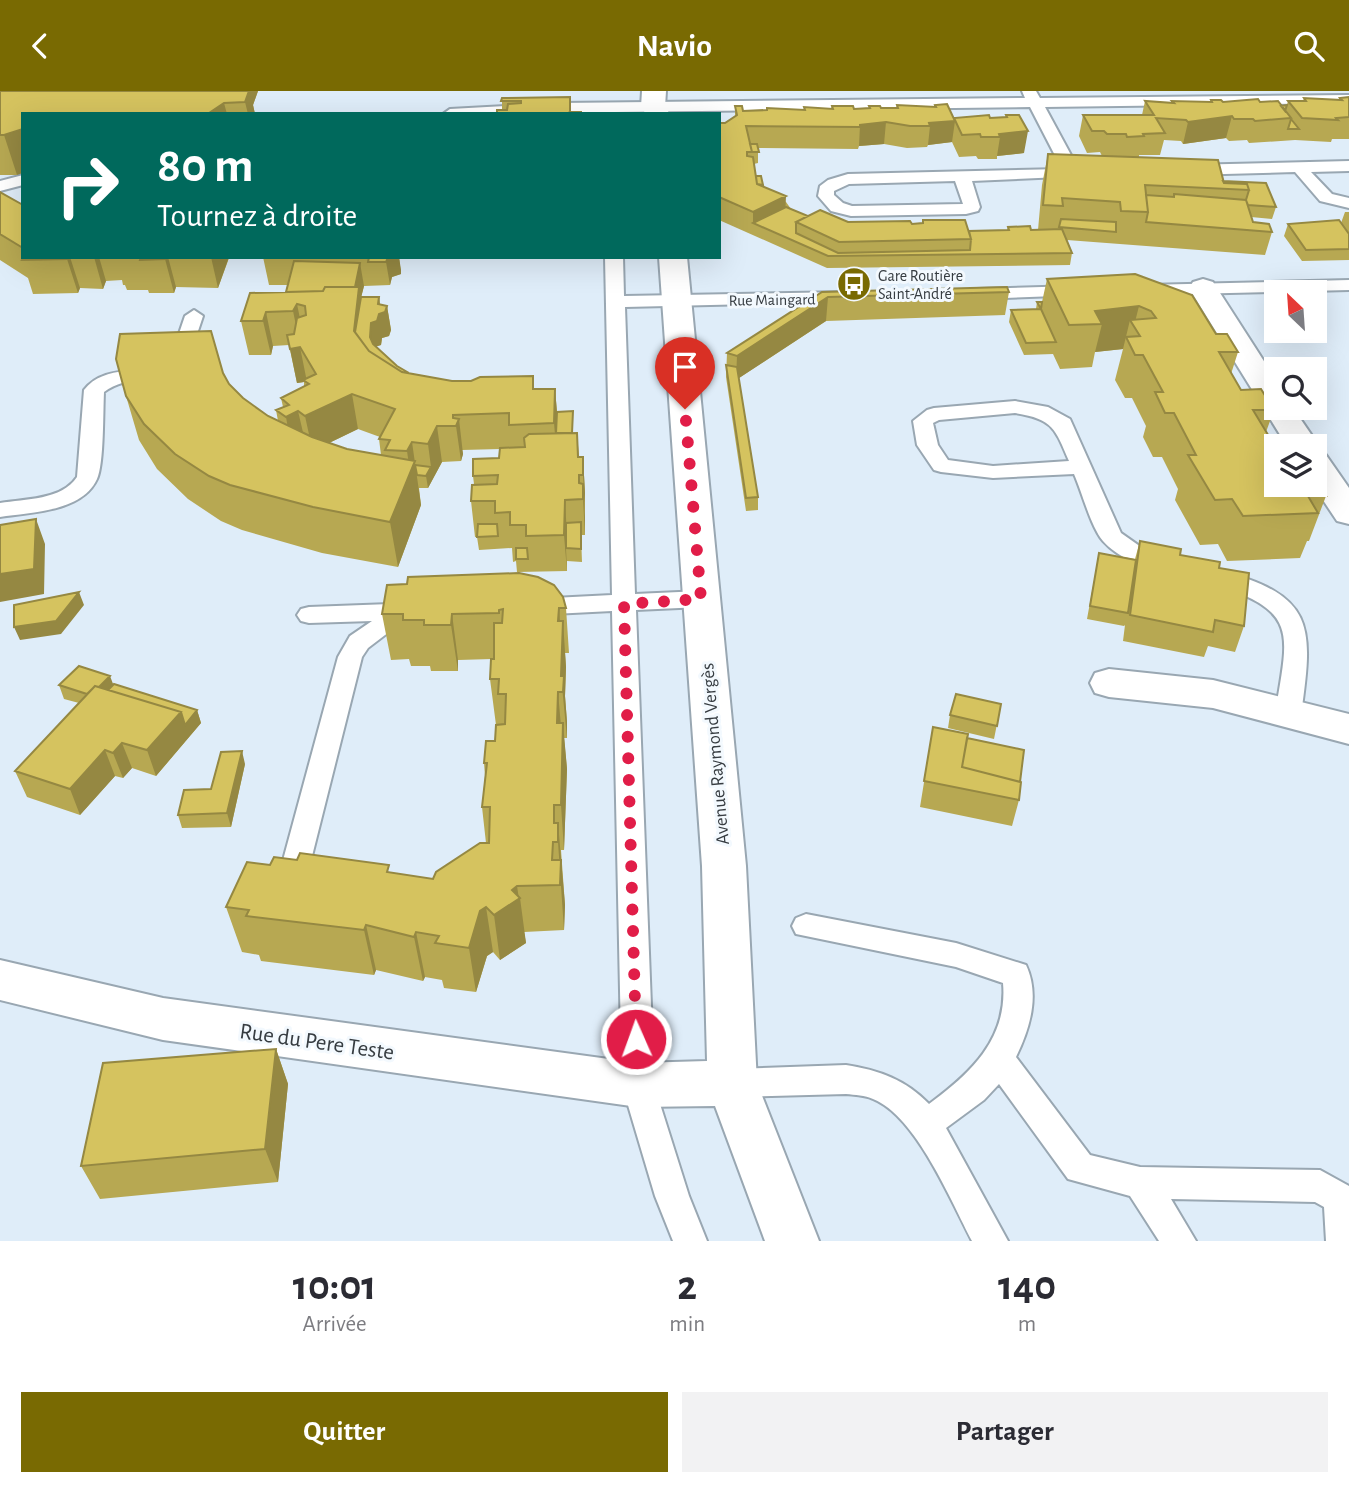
<!DOCTYPE html>
<html lang="fr">
<head>
<meta charset="utf-8">
<style>
	:root { --surface:#fff; --page:#f2f2f3; --text:#2b2b33; --muted:#7c7c81; --accent:#796a02 }
	body { margin:0; font-family:"Alegreya Sans",sans-serif; background:var(--page); color:var(--text); height:100vh; display:flex; flex-direction:column; font-size:26px; white-space:nowrap }
	* { box-sizing:border-box; margin:0 }
	p { font-size:23px; color:var(--muted) }
	.icon { flex:none; width:38px; height:38px; fill:none; stroke:currentColor; stroke-width:2; stroke-linecap:round; stroke-linejoin:round }
	.map { position:relative; height:1150px; overflow:hidden }
	.panel { display:flex; flex-direction:column; background:var(--surface); flex:1 }
	.panel>* { flex:none }
	.banner { position:absolute; left:21px; top:21px; width:700px; height:147px; border-radius:0px; box-shadow:0 7px 28px #0002; background:#00695c; color:#fff; overflow:hidden }
	.needle { width:46px; rotate:335deg }
	.buttons { position:absolute; left:1264px; top:189px; display:grid; gap:14px }
	.buttons a { display:grid; place-items:center; width:63px; height:63px; border-radius:0px; background:var(--surface); box-shadow:0 7px 28px #0002; font-size:35px }
	.pin { position:absolute; display:grid; place-items:center; width:60px; height:60px; color:#fff; margin:-72px -30px; border-radius:50% 50% 50% 0; rotate:-45deg; box-shadow:0 0 7px #0007 }
	.pin .icon { rotate:45deg }
	.me { position:absolute; width:77px; margin:-38px; rotate:358deg; stroke-linejoin:round; filter:drop-shadow(0 0 5px #0008) }
	.turn { display:flex; align-items:center; gap:24px; height:147px; padding:0 21px; font-size:32px }
	.turn .icon { width:91px; height:91px; stroke-width:2.5 }
	.turn b { display:block; font-size:49px; line-height:60px }
	.eta { display:flex; justify-content:space-evenly; align-items:center; height:119px; text-align:center }
	.eta b { font-size:42px; font-weight:700; line-height:49px }
	.cta { display:flex; gap:14px; margin-top:auto; padding:14px 21px }
	.cta a { flex:1; height:80px; border-radius:0px; background:var(--accent); color:#fff; font-size:28px; font-weight:700; line-height:80px; text-align:center }
	.cta a+a { background:var(--page); color:var(--text) }
	header { display:flex; justify-content:space-between; align-items:center; height:91px; padding:0 21px; background:var(--accent); color:#fff; font-size:32px; font-weight:700 }
	.map>svg:first-child { display:block }
</style>
</head>
<body>
<header><svg class="icon" aria-label="back" viewBox="0 0 24 24"><path d="M15 5l-7 7 7 7"/></svg>Navio<svg class="icon" aria-label="search" viewBox="0 0 24 24"><circle cx="10" cy="10" r="6"/><path d="M15 15l6 6"/></svg></header>
<div class="map">
<svg width="1349" height="1150" viewBox="0 0 1349 1150">
	<rect width="100%" height="100%" fill="#dfedf9"/>
	<g fill="none" stroke-linecap="round" stroke-linejoin="round">
		<g stroke="#99a7b2" stroke-width="4">
			<path id="service" d="M1022,0H1036L1040,7L1349,4V12L1045,16L1078,77L1085,82L1083,85L972,90L980,116L978,120L966,123L851,125L831,120L818,105L820,95L828,89L848,83L1062,78L1030,16L443,23L450,18L560,12L1025,7ZM955,90L963,113L852,115L843,112L834,104V100L849,93Z
				M1349,70V80L1311,81L1332,103L1349,107V117L1320,110L1295,81L1187,84L1179,79L1187,74Z
				M23,84V94L0,100V90Z
				M605,166H623L624,205L846,201L855,206L846,211L625,216L635,503L701,500L709,503L713,508L709,513L701,516L636,519L654,994L689,1105L707,1150H673L655,1105L622,994L612,520L533,524L525,522L521,516L525,510L533,508L612,504Z
				M1349,189V199L1145,204L1136,199L1145,194Z
				M1077,195L1086,200L1083,204L977,208L968,203L977,198Z
				M194,219L203,225L186,276C160,292 127,283 104,301C103,320 104,373 97,388C82,421 31,421 0,426V412C25,408 62,409 77,386L84,299C105,272 144,285 170,269L185,225Z
				M1015,310L1048,316L1070,328L1121,442L1148,461L1174,467L1177,472L1174,477C1152,483 1118,467 1103,450C1091,436 1082,401 1074,383L993,387L941,381L934,379L917,354L913,330L927,319L934,317ZM1015,322C1053,328 1055,337 1069,370L993,375L948,369L938,354L933,332L939,329Z
				M1218,479C1314,504 1314,533 1301,623L1297,629L1288,632L1279,629L1275,623C1289,538 1299,521 1210,491L1207,486L1210,481Z
				M417,512L425,514L429,520L425,526L406,528L368,557L362,566L310,773L306,781L296,784L286,781L282,773L338,566L350,545L372,530L309,532L301,530L297,524L301,518L309,516Z
				M806,823L956,852L1026,874C1040,904 1030,937 1016,966L1090,1064L1140,1076L1320,1079L1349,1095V1150H1326L1324,1116L1315,1111L1171,1108L1196,1150H1159L1130,1105L1068,1088L999,993L984,1009L946,1037L1008,1150H972C951,1110 916,1025 873,1008C865,1004 855,1004 846,1003L732,1006L721,1002L716,992L721,982L732,978L846,974C879,979 906,989 929,1013C970,983 1008,948 1003,892L956,876L796,843L792,835L796,827Z"/>
		</g>
		<g stroke="#99a7b2" stroke-width="4">
			<path id="minor" d="M642,0H666L665,16L670,23H646L641,16Z
				M659,166H687L746,775L757,992L819,1150H765L715,1015L638,1016L163,949L0,909V869L163,907L638,972L707,970L702,775Z
				M1203,188L1213,191L1276,289V317H1293L1319,355L1315,361L1326,364L1349,397V433L1337,430L1313,394L1314,355H1287L1189,197L1193,191Z
				M1109,578L1213,589L1349,623V653L1213,617L1109,606L1095,602L1090,592L1095,582Z"/>
		</g>
		<use href="#service" fill="#fff" fill-rule="evenodd"/>
		<use href="#minor" fill="#fff" fill-rule="evenodd"/>
	</g>
	<path fill="#b7a852" fill-rule="evenodd" d="M0,0H258L253,14L255,23H23L17,84H0Z
		M1349,6V48H1332L1331,51L1295,49L1249,52L1247,49L1229,50L1226,47L1183,53L1181,50L1164,49L1160,64H1139V66L1223,90L1266,92L1276,116L1272,128L1251,126L1253,131L1272,141L1265,164L1067,149L1072,162L1070,174L827,177L719,129V32H725L735,25V15L743,20L804,18V16L831,18L832,15L854,18H869V15L881,17H896L897,14L935,16V14L954,28L1005,27L1006,24L1024,62L997,65V68H978L976,65L959,66L952,51L928,54L927,56L907,57L884,53L859,55L858,58L758,57V72L754,73L756,85H761L763,95L786,111L791,118L808,125L848,131L912,133L922,132L923,129L969,140L1007,139L1008,136L1038,139L1042,94L1048,63L1102,65L1100,61L1087,62L1079,45L1083,24H1142L1145,10L1172,12V10L1210,11L1211,9L1223,11H1260L1281,15L1287,14L1288,10H1303L1304,7L1340,9V7Z
		M502,7L571,21L502,19Z
		M0,101L23,114V166H239L229,167L218,197L176,196L174,202H149L148,199H127L125,194H123L122,189L106,190L103,198L80,197L78,202L33,203L28,187L0,169Z
		M1345,121H1349V169L1302,170L1284,145L1288,133L1341,132Z
		M263,166H399L401,183L392,186L390,194L364,195L361,206H379L380,214L387,215L391,239L389,245L382,247L381,254L376,255L397,275L409,282L452,290H471L533,285L534,298H555L557,321L573,333V342H577L579,366H583L585,402V444H581L582,471L567,470V480L517,481L516,470L513,471L512,457L479,459L477,446H475L471,410L474,393L473,385L499,367L500,358L462,359L463,363L461,370L442,371L428,397H419L421,414L398,476L322,462L242,439L221,430L188,408L157,378L139,349L126,305L223,282L229,293L243,307L268,325L278,330L276,319L283,316L281,307L304,296V291L297,292L289,254L273,255L271,264H249L241,230L286,201L288,194H269ZM358,338L380,346L379,348L381,364L347,358L329,352Z
		M1135,183L1216,243L1238,261L1231,283L1241,299L1274,319L1266,341L1276,394L1326,405L1309,450H1307L1300,467L1227,470L1218,453L1200,454L1175,409L1178,398L1162,366H1153L1143,346L1146,335L1132,307H1125L1115,289L1123,258L1095,261L1092,276L1060,278L1053,263L1024,264L1009,231L1011,219L1036,218L1037,211H1042L1047,188Z
		M822,201H1009L1005,224L826,230L739,287L758,406V419L746,420L726,286L727,262Z
		M1140,450L1219,477L1244,535L1235,561L1208,555L1204,566L1123,550L1125,534L1124,535L1087,528L1099,462L1135,468Z
		M566,517L569,562H565L566,576L565,605L567,631V647H564L567,678L564,759H561L565,814L564,839L524,841L526,852L500,869L493,861L487,865L476,901L444,897L442,889L425,886L423,890L376,879L374,884L261,870L259,864L242,861L226,816L270,774L391,782L433,788L486,752L482,716L485,685L484,672L495,650L496,634L490,588L492,568L458,569V580H431L430,575H411L409,568L391,569L382,523Z
		M59,594H113L197,619L201,632L156,685L132,677L123,687L115,685L80,724L27,706L15,680L79,612L64,608Z
		M1001,613L994,648L948,637L950,624Z
		M933,636L967,647L1020,691L1019,709L1012,735L920,716Z
		M245,673L231,736L182,737L178,724Z
		M276,958L288,993L278,1091L100,1108L81,1075Z"/>
	<path fill="#958842" d="M238,0H258L253,14L255,23H248L245,11Z
		M224,12L227,23H204Z
		M1232,25L1226,47L1183,53L1188,31Z
		M955,30L952,51L928,54L930,35L929,32Z
		M886,31L884,53L859,55L860,34Z
		M23,38V82L17,84L4,44Z
		M1028,40L1024,62L997,65L1000,46L999,43Z
		M786,105L785,127L753,132V121Z
		M68,166H70L80,197L78,202L67,168Z
		M94,166H99L106,190L103,198Z
		M166,166H168L176,196L174,202L165,168Z
		M211,166H229L218,197Z
		M388,166H399L401,179V183L392,186L390,194L386,171Z
		M360,172L364,195L361,207V260L354,240L352,206Z
		M379,206L381,222L387,215L391,239L389,245L382,247L381,254L375,256L370,246L371,232L378,213Z
		M828,206L826,230L736,289L737,265Z
		M297,213L304,247L300,254L293,220Z
		M1139,215L1134,235L1130,229L1123,258L1095,261L1102,233L1095,220Z
		M266,221L273,255L271,264L263,230Z
		M300,256L307,291L303,289L304,291L297,292L290,258Z
		M555,298L558,333L557,367L554,332Z
		M352,303L358,338L300,366L290,349L286,326L298,320L305,350L310,348L305,325Z
		M459,328L463,363L461,370L456,335Z
		M437,335L442,371L428,397L426,385L431,376L428,353Z
		M412,351L421,414L398,476L390,431L410,381L407,360Z
		M583,366L585,402V420L583,384Z
		M583,393L585,429V444L583,408Z
		M565,409L567,445L566,457L567,480L564,444Z
		M36,428L45,453L44,503L0,511V483Z
		M79,501L84,514L61,543L20,549L14,536Z
		M559,517L562,559L563,530L566,576L565,605L567,631V647L561,585L558,530Z
		M452,523L458,569V580L451,534Z
		M110,585L115,598L90,604Z
		M558,601L562,647L557,632Z
		M197,619L201,632L156,685L147,659L181,621Z
		M563,632L567,678L564,759L561,714Z
		M122,652L132,677L123,687L113,662Z
		M105,659L115,685L80,724L70,698Z
		M242,660L245,673L231,736L227,722Z
		M558,732L565,814L564,839L558,751Z
		M517,795L519,808L520,807L526,852L500,869L494,824L512,799Z
		M486,816L493,861L487,865L476,901L469,857L480,820Z
		M366,834L376,879L374,884L364,839Z
		M416,841L425,886L423,890L414,846Z
		M276,958L288,993L278,1091L265,1058Z"/>
	<path fill="#d5c35f" stroke="#958842" stroke-width="2" d="M0,0H249L245,11L224,12L209,22L204,23H23V38L4,44H0Z
		M570,6V23H497V19H507L508,13L521,12V10H501L502,7Z
		M1349,6V26L1336,27L1338,29L1302,27L1288,10H1306L1304,7L1342,9L1340,7Z
		M1258,8L1260,11L1278,10L1291,27L1255,30L1253,28H1234L1232,25L1188,31L1186,29L1156,27L1165,42L1143,43L1144,45L1127,46L1126,43H1107L1104,40H1092L1083,24H1154L1145,10L1174,12L1172,10L1212,11L1211,9H1221L1223,11Z
		M947,13L955,30L929,32L930,35H910L886,31L860,34V36L746,35L752,61H747V65L753,66L757,93L786,105L753,121L719,106V32H725L737,24L735,15H742L743,20L767,19V17L805,19L804,16L833,18L832,15H853L854,18L870,17L869,15H880L881,17H898L897,14L936,16L935,14Z
		M1287,14L1285,20L1281,15Z
		M570,21H581V23H571Z
		M989,24L990,27L1007,26L1006,24H1019L1028,40L999,43L1000,46H981L980,43L962,44L954,27Z
		M1291,28L1299,38H1288Z
		M750,53H757L759,61H752Z
		M1048,63L1218,69L1224,92L1247,93L1249,99L1145,94L1148,121L1121,120L1120,111L1062,107L1063,115L1043,114Z
		M756,85H761L763,94L757,93Z
		M1223,90L1266,92L1276,116L1248,114L1246,109L1249,99L1247,93L1224,92Z
		M0,101L23,114V157L0,143Z
		M1174,103L1246,109L1253,131L1269,133L1272,141L1146,131L1148,121L1146,104L1174,106Z
		M786,116L808,125L796,131V142L838,162L970,159L971,148L969,140L1009,139L1008,136L1030,135L1031,139L1062,138L1072,162L828,165L753,132Z
		M820,119L848,131L910,130L912,133L923,132V129H965L971,148L839,151L796,131Z
		M1061,128L1116,131V141L1059,136Z
		M1339,129L1349,143V158L1306,159L1288,133Z
		M24,166H68L67,168L22,169Z
		M141,166H166L165,168L140,169Z
		M369,166H388L386,171H368Z
		M294,170L360,172L355,196H325L323,200L286,201Z
		M1135,183L1192,204L1216,243H1227L1238,261H1219L1241,299L1261,298L1274,319H1253L1276,357V394H1314V385L1326,405H1308L1318,422L1243,425L1232,408L1215,409L1188,364H1196L1174,322H1165L1155,301H1163L1143,264H1135L1126,246L1140,245L1130,229L1156,227L1151,220L1139,215L1095,220L1102,233L1069,234L1047,188Z
		M325,196H359L354,240L369,260L402,281L452,290H471L480,286L533,285V298H555L554,332L509,334V322L453,324V327L459,328L456,335H437L428,353L412,351L407,360L385,359L390,349L379,348L395,318L352,303L305,325L298,320L286,326L276,319L289,314L281,307L309,293L303,289L316,283L300,256L290,258L287,244L294,243L297,227L306,224L305,215L297,213L293,220L266,221L263,230H241L250,202L323,200Z
		M1007,196L1009,201L828,206L737,265L727,262L822,201Z
		M361,206H379L378,213L387,215L385,221L379,223L377,230L371,232L370,246L373,253L397,275L409,282L402,281L369,260L355,241Z
		M1037,211H1042L1041,218Z
		M1041,218L1056,251L1026,252L1011,219Z
		M211,240L223,282L229,293L243,307L268,325L312,346L347,358L415,370L390,431L313,416L230,394L209,385L175,363L144,333L126,305L116,268L120,243Z
		M726,274L737,276L758,406L746,407Z
		M573,320L572,342H556L557,321Z
		M577,342L578,366H583V384H579V392L583,393V408L565,409L564,444L526,445V434H510V421L495,422V410H471L472,394L497,393L498,384L473,385V368L499,367L500,357L525,356L524,347L529,343Z
		M415,374L431,376L426,385L417,384Z
		M36,428L34,478L0,483V434Z
		M581,431V458L566,457V432Z
		M478,433H497L498,445L477,446Z
		M1140,450L1181,458L1180,464L1220,471L1219,477L1249,482L1244,535L1215,529L1213,541L1130,524Z
		M516,457H527L528,468H516Z
		M1099,462L1136,469L1128,522L1090,515Z
		M519,482L538,486L554,494L563,506L566,517H559L558,530H563L561,585H564L563,601H558L557,632H563L561,714H554V732H558V751H553L552,769H561L560,794L517,795L512,799L520,807L494,824L486,816L480,820L469,857L435,852L439,845L416,841L414,846L366,834L364,839L246,825L249,819L226,816L247,771L270,774L274,766L297,769L300,762L389,774L387,781L433,788L436,781L480,752H489L490,716H482L487,672H484L486,650H495L496,634L505,633L506,603H498L499,588H490L491,568H494V532H502L503,518L499,519V522L452,523L451,534H424V529H403V523H382L387,494L407,493L408,486Z
		M79,501L56,530L14,536V514Z
		M79,575L110,585L99,596L95,595L87,603L59,594Z
		M114,593L197,619L185,634L181,621L108,599Z
		M95,595L181,621L147,659L122,652L113,662L105,659L70,698L15,680Z
		M956,603L1001,613L997,635L950,624Z
		M933,636L968,643L962,676L1021,691L1019,709L924,690Z
		M967,647L1024,659L1020,691L962,676Z
		M242,660L227,722L178,724L184,699L211,698L221,661Z
		M276,958L265,1058L81,1075L103,972Z"/>
	<g fill="none" stroke-linecap="round" stroke-linejoin="round">
		<path stroke="#e11d48" stroke-width="12" stroke-dasharray="0 21.6" d="M636,948L624,513L701,508L685,318"/>
	</g>
	<defs>
		<g id="bus-disc" transform="scale(1.75)"><circle r="9.5" fill="#796a02" stroke="#f3f9fe"/><path d="M-5-6H5V4H4V6H2V4H-2V6H-4V4H-5ZM-3.5-4V0h7V-4ZM-3.5 1.2v1.5H-2V1.2ZM2 1.2v1.5H3.5V1.2Z" fill="#fff"/></g>
	</defs>
	<g fill-rule="evenodd">
		<use href="#bus-disc" x="854" y="193"/>
	</g>
	<g text-anchor="middle" stroke-width="6" stroke-linejoin="round" paint-order="stroke">
		<g font-size="16" fill="#363c41" stroke="#f3f9fe" text-anchor="start">
			<text x="878" y="190">Gare Routière<tspan x="878" dy="18">Saint-André</tspan></text>
		</g>
		<g font-size="16" fill="#363c41" stroke="#f3f9fe">
			<text transform="translate(772 208) rotate(-1)" y="6">Rue Maingard</text>
		</g>
		<g font-size="19" fill="#363c41" stroke="#f3f9fe">
			<text transform="translate(714 663) rotate(-95)" y="7">Avenue Raymond Vergès</text>
		</g>
		<g font-size="23" fill="#363c41" stroke="#f3f9fe">
			<text transform="translate(317 950) rotate(8)" y="8">Rue du Pere Teste</text>
		</g>
	</g>
</svg>
<div class="buttons">
<a><svg class="needle" viewBox="-14 -14 28 28"><path d="M0-13l5 13h-10z" fill="#e53935"/><path d="M0 13l5-13h-10z" fill="#7c7c81"/></svg></a>
<a><svg class="icon" aria-label="search" viewBox="0 0 24 24"><circle cx="10" cy="10" r="6"/><path d="M15 15l6 6"/></svg></a>
<a><svg class="icon" aria-label="layers" viewBox="0 0 24 24"><path d="M12 4l9 5-9 5-9-5zM3 14l9 5 9-5"/></svg></a>
</div>
<div class="pin" style="left:685px;top:318px;background:#d93025"><svg class="icon" aria-label="arrive" viewBox="0 0 24 24"><path d="M6 21V4h12l-3 4 3 4H6"/></svg></div>
<svg class="me" style="left:636px;top:948px" viewBox="-20 -20 40 40"><circle r="17" fill="#e11d48" stroke="#fff" stroke-width="3"/><path d="M0-11L8 9 0 5-8 9z" fill="#fff"/></svg>
<div class="banner">
<div class="turn"><svg class="icon" aria-label="right" viewBox="0 0 24 24"><path d="M7 20v-9h11M14 6l5 5-5 5"/></svg><div><b>80 m</b>Tournez à droite</div></div>
</div>
</div>
<section class="panel">
<div class="eta">
<div><b>10:01</b><p>Arrivée</p></div>
<div><b>2</b><p>min</p></div>
<div><b>140</b><p>m</p></div>
</div>
<div class="cta"><a>Quitter</a><a>Partager</a></div>
</section>
</body>
</html>
